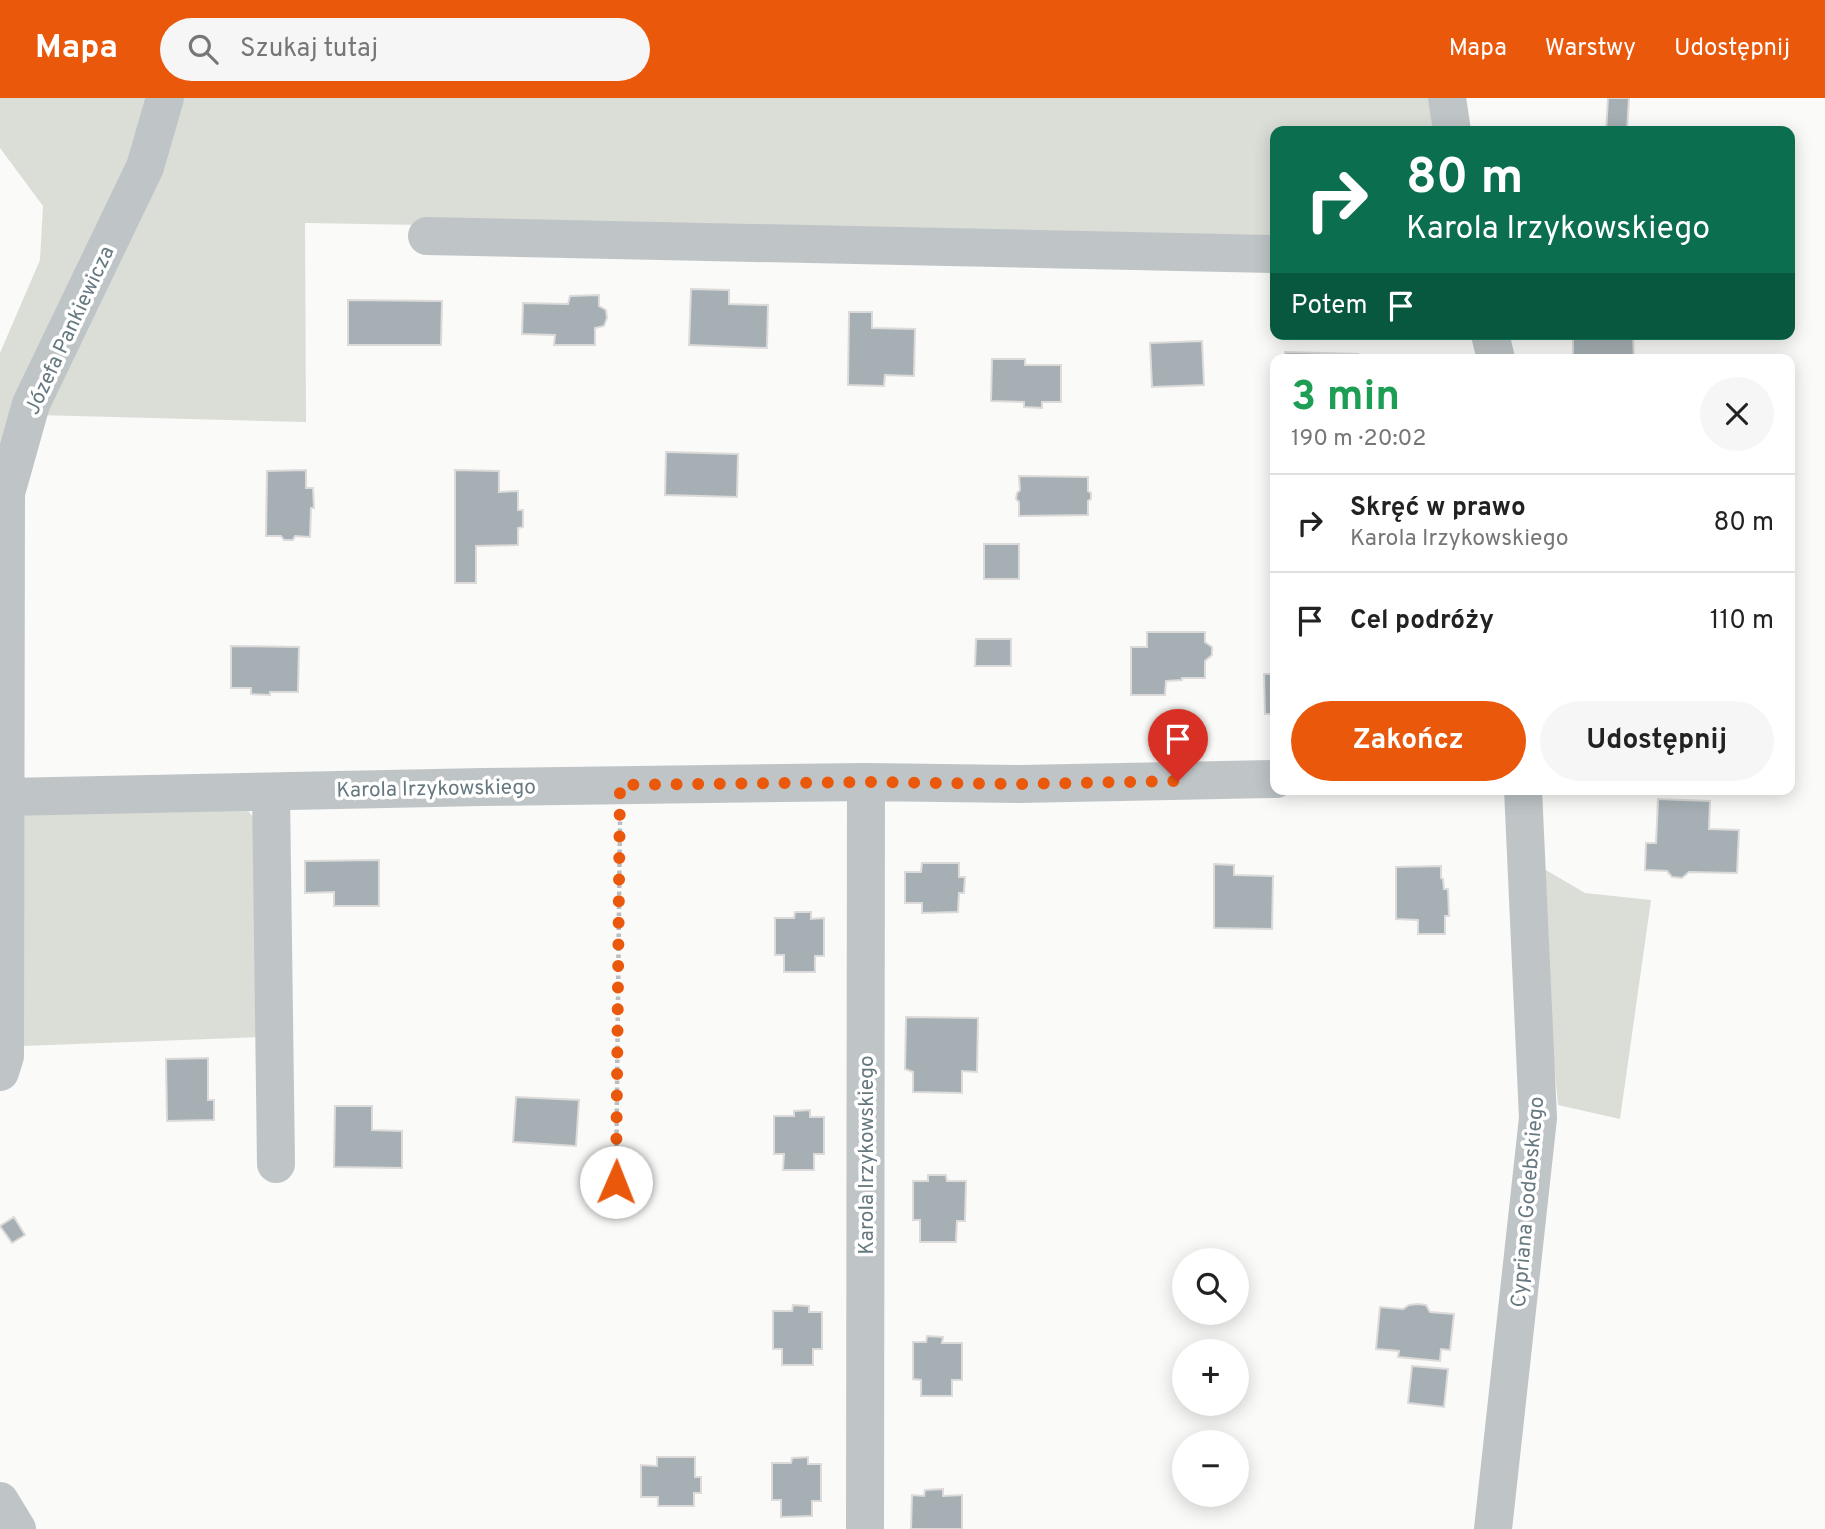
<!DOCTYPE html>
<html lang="pl">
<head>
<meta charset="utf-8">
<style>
	:root { --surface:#fff; --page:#f6f6f6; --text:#222; --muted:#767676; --line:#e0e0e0; --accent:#ea580c }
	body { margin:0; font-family:Overpass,sans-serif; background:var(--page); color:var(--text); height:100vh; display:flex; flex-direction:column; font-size:26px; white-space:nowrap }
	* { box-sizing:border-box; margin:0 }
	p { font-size:23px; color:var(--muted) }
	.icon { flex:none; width:38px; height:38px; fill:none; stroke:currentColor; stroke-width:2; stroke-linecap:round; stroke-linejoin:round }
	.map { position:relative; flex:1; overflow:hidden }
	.details { position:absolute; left:1270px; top:256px; width:525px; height:441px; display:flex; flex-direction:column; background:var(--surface); border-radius:14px; box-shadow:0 4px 18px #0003 }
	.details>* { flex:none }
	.banner { position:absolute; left:1270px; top:28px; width:525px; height:214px; border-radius:14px; box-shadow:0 4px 18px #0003; background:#0b6e4f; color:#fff; overflow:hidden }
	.fabs { position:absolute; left:1172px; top:1150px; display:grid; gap:14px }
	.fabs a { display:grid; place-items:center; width:77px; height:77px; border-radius:50%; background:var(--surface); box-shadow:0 4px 18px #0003; font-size:35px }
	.pin { position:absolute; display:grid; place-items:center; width:60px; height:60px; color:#fff; margin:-72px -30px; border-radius:50% 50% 50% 0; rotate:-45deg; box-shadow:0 0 7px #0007 }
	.pin .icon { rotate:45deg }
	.me { position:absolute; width:77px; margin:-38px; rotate:1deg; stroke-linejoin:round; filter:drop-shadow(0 0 5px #0008) }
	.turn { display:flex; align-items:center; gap:24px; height:147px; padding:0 21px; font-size:32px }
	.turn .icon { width:91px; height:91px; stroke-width:2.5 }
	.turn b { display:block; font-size:49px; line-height:60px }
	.then { display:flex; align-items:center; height:66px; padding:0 21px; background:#0003; gap:14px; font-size:26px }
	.round { display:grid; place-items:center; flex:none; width:74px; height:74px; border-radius:37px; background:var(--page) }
	.head { display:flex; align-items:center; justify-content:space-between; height:119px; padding:0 21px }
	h1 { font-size:42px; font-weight:700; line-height:52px; color:#1e9e55 }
	.action { display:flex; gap:14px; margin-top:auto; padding:14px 21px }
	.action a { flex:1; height:80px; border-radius:42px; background:var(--accent); color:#fff; font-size:28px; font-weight:700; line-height:80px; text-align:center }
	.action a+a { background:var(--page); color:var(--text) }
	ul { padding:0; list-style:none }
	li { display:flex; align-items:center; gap:21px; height:98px; padding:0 21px; border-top:2px solid var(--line) }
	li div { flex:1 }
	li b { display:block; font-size:26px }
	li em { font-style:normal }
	header { display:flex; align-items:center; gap:42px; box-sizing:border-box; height:98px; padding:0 35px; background:var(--accent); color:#fff }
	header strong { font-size:33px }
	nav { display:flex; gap:38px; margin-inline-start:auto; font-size:24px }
	.search { width:490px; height:63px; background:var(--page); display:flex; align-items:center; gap:18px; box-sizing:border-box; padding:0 24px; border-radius:38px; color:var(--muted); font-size:26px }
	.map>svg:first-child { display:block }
</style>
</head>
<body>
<header>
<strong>Mapa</strong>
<div class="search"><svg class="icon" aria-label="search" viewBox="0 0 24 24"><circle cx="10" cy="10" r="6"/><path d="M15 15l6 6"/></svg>Szukaj tutaj</div>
<nav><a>Mapa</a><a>Warstwy</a><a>Udostępnij</a></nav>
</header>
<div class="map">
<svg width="1825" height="1431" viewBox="0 0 1825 1431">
	<rect width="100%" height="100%" fill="#fafaf8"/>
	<path fill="#dbded7" d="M0,0H152L131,67L0,363V255L40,162L43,108L0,50Z
		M177,0H1428L1433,33H1276V141L305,125L306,324L37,317Z
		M15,707H244L253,719L262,939L23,948Z
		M1539,768L1585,795L1651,802L1620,1021L1558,1007L1539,803Z"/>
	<path fill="#a6b0b4" stroke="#dcdbda" stroke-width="2" d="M1608,0H1629L1627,33H1606Z
		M691,191L729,192V206L768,207L767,250L689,247Z
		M599,197V208L606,212L607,220L604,228L595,230V247H554L555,237L522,236L523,205L568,206L570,198Z
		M348,202L442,203L441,247H348Z
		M849,214H872V230L915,231L914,278L885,277L884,288L848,287Z
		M1573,236H1633L1634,261H1573Z
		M1202,243L1204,287L1152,289L1150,245Z
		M1285,254L1358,256V261H1285Z
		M992,261H1025V267H1061V304H1042V310L1024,309V304L991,303Z
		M666,354L738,356L737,399L665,397Z
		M306,372V390H313L314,410H311L310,439L295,438L293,442H284L281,438H266L267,373Z
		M455,372L499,373V394L518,393V412H523V429L518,430V447L476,448V485H455Z
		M1019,378L1088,379V393L1091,395V401L1088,403V417L1019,418V404L1016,401L1017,395L1020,392Z
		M984,446H1019V481H984Z
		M1147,534H1205V544L1212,549V557L1205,563V580H1182V582L1166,583L1165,597H1131V549H1147Z
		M976,541H1011V568H975Z
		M231,548L299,549L298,594H270V597L251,596V590H231Z
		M1264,576H1276V616H1265Z
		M1658,701L1710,703L1709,731L1739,732L1737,775L1689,774L1682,780L1672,779L1667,773L1645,772L1646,745H1656Z
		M379,762V808H334V794L305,795V763Z
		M922,765H959V779H965L964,795H959L958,814L922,815V805H905V774H921Z
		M1214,766L1234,767V777L1273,778L1272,831L1214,830Z
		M1441,768V780L1443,781L1444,791H1448L1449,818H1445V836H1418V822L1396,821V769Z
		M795,814H811V821L824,820V858H815V874H784V857H775V820H794Z
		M906,919L978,920L977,974L962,973V995L913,994V974L905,971Z
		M208,960V1002H214V1022L167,1023L166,961Z
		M516,999L579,1002L576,1048L513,1044Z
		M335,1008H372V1032L402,1033V1070L334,1069Z
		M810,1012V1019H824V1056H814V1072H783L784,1056H774V1018H794V1013Z
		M928,1077H946L947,1083H966L965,1123H957L956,1144H920V1122H913V1083H928Z
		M14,1119L25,1137L12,1145L0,1128Z
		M1418,1206L1426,1207L1430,1214L1454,1216L1450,1252L1441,1251L1440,1263L1398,1259L1399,1253L1376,1251L1380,1209L1403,1211L1409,1207Z
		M793,1207L809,1208V1214H822V1251H813V1267H782V1251H773V1213H792Z
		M927,1238L943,1239L942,1245H962V1282H952V1298H921V1282L913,1281V1244H926Z
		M1412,1268L1448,1271L1444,1309L1408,1305Z
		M657,1359H695V1379H701V1395H694V1408H658V1399H641V1367L657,1368Z
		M808,1359V1366H821V1403H812V1418L781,1419V1402H772V1365H791L792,1360Z
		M943,1391V1398L962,1397V1431H911L912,1397L924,1398L925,1392Z"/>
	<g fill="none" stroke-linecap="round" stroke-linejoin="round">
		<path stroke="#babec0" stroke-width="4.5" stroke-dasharray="3.5 3.5" stroke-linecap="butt" d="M616,1084L620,721"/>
		<path stroke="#bfc5c7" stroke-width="38" d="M1447,0L1452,33
			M427,138L1276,156
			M1490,236L1496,261
			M271,694L276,1066
			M6,699L482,689L866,684L1020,686L1276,681
			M0,974L5,958L6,395L31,306L145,69L165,0
			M0,1403L17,1431
			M865,1431L866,684
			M1493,1431L1538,1020L1523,691"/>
	</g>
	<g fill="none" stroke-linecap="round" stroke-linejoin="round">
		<path stroke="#ea580c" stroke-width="12" stroke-dasharray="0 21.6" d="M616,1084L620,687L866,684L1020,686L1178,683"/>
	</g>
	<g text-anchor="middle" stroke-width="7" stroke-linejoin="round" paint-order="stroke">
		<g font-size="21" fill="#667980" stroke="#fff">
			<text transform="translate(69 232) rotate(-65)" y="7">Józefa Pankiewicza</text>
			<text transform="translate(436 690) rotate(-1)" y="7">Karola Irzykowskiego</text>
			<text transform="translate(866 1057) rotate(-90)" y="7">Karola Irzykowskiego</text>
			<text transform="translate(1527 1104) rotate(-85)" y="7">Cypriana Godebskiego</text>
		</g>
	</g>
</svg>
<div class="fabs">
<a><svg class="icon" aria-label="search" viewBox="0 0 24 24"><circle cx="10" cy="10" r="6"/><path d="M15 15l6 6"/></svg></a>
<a>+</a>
<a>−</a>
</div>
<div class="pin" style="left:1178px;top:683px;background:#d93025"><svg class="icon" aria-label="arrive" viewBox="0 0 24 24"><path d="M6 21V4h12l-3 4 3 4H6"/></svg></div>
<svg class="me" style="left:616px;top:1084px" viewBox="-20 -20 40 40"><circle r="19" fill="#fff"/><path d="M0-13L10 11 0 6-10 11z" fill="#ea580c"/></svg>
<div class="banner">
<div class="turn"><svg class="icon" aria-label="right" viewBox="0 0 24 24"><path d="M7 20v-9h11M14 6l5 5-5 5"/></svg><div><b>80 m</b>Karola Irzykowskiego</div></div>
<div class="then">Potem<svg class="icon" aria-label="arrive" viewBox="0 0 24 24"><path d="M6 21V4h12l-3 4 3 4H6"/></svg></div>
</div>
<section class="details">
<div class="head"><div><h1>3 min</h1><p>190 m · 20:02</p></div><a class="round"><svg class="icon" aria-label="close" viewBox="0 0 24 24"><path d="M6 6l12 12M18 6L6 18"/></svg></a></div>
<ul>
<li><svg class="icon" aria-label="right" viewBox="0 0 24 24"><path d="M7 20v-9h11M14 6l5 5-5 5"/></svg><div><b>Skręć w prawo</b><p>Karola Irzykowskiego</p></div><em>80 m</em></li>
<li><svg class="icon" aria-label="arrive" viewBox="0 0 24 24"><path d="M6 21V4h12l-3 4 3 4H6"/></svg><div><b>Cel podróży</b></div><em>110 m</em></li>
</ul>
<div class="action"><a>Zakończ</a><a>Udostępnij</a></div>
</section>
</div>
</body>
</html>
